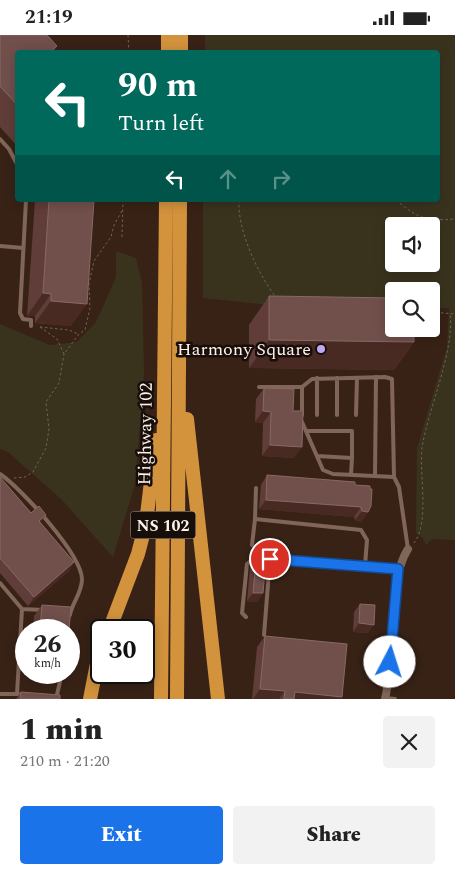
<!DOCTYPE html>
<html lang="en">
<head>
<meta charset="utf-8">
<style>
	:root { --surface:#fff; --page:#f2f2f2; --text:#222; --muted:#767676; --accent:#1a73e8 }
	body { margin:0; font-family:Spectral,serif; background:var(--page); color:var(--text); height:100vh; display:flex; flex-direction:column; font-size:19px; white-space:nowrap }
	* { box-sizing:border-box; margin:0 }
	p { font-size:16px; color:var(--muted) }
	.icon { flex:none; width:28px; height:28px; fill:none; stroke:currentColor; stroke-width:2; stroke-linecap:round; stroke-linejoin:round }
	.map { position:relative; height:664px; overflow:hidden }
	.details { display:flex; flex-direction:column; background:var(--surface); flex:1 }
	.details>* { flex:none }
	.top-card { position:absolute; left:15px; top:15px; width:425px; height:152px; border-radius:5px; box-shadow:0 2px 12px #0003; background:#00695c; color:#fff; overflow:hidden }
	.controls { position:absolute; left:385px; top:182px; display:grid; gap:10px }
	.controls a { display:grid; place-items:center; width:55px; height:55px; border-radius:5px; background:var(--surface); box-shadow:0 2px 12px #0003; font-size:25px }
	.speed { position:absolute; left:15px; top:584px; display:flex; gap:10px; font-size:25px; font-weight:700; text-align:center }
	.speed>* { display:grid; place-content:center; width:65px; height:65px; border-radius:50%; background:var(--surface); box-shadow:0 2px 12px #0003; line-height:1 }
	.speed small { font-size:12px; font-weight:400 }
	.speed .limit { border:2px solid #111; border-radius:8px; background:#fff; color:#111 }
	.pin { position:absolute; display:grid; place-items:center; width:42px; height:42px; color:#fff; margin:-21px; border:2px solid #fff; border-radius:50%; box-shadow:0 1px 5px #0007 }
	.me { position:absolute; width:55px; margin:-28px; rotate:5deg; stroke-linejoin:round; filter:drop-shadow(0 0 4px #0008) }
	.turn { display:flex; align-items:center; gap:18px; height:105px; padding:0 20px; font-size:22px }
	.turn .icon { width:65px; height:65px; stroke-width:2.5 }
	.turn b { display:block; font-size:35px; line-height:42px }
	.lanes { display:flex; align-items:center; height:48px; padding:0 20px; background:#0003; justify-content:center; gap:25px; direction:ltr }
	.lanes .off { opacity:.35 }
	.round { display:grid; place-items:center; flex:none; width:52px; height:52px; border-radius:5px; background:var(--page) }
	.headline { display:flex; align-items:center; justify-content:space-between; height:85px; padding:0 20px }
	h1 { font-size:30px; font-weight:800; line-height:38px }
	.primary-button { display:flex; gap:10px; margin-top:auto; padding:10px 20px }
	.primary-button a { flex:1; height:58px; border-radius:5px; background:var(--accent); color:#fff; font-size:20px; font-weight:800; line-height:58px; text-align:center }
	.primary-button a+a { background:var(--page); color:var(--text) }
	.status { display:flex; justify-content:space-between; align-items:center; height:35px; padding:0 25px; background:var(--surface); direction:ltr }
	.status svg { height:14px; fill:currentColor }
	.map>svg:first-child { display:block }
</style>
</head>
<body>
<div class="status"><b>21:19</b><svg viewBox="0 0 49 12"><path d="M0 12V9h3v3zM5 12V6h3v6zM10 12V3h3v9zM15 12V0h3v12zM26 1h20v11H26zM47 4h2v5h-2z"/></svg></div>
<div class="map">
<svg width="455" height="664" viewBox="0 0 455 664">
	<rect width="100%" height="100%" fill="#382216"/>
	<path fill="#39331e" fill-rule="evenodd" d="M205,0H455V505L432,504L426,510L423,503L416,498L417,413L447,312L449,273L431,274V256H394V276L349,278L203,263V165H438V18L205,17ZM394,191H431V229H394Z
		M116,216L136,223L142,248L144,339L135,449L113,522L61,464L8,417L0,414V289L50,310L77,307L96,287L116,242Z"/>
	<g fill="none" stroke-linecap="round" stroke-linejoin="round">
		<path stroke="#756157" stroke-width="1" stroke-dasharray="2.5 2.5" stroke-linecap="butt" d="M128,0L129,18
			M239,165C237,194 258,240 276,262
			M396,165C418,184 427,186 455,184
			M122,202L123,165
			M431,277L455,279
			M40,292L57,304L64,319L79,299L85,295L90,273L89,249L94,226L111,202L114,190L123,174
			M40,292L69,295L78,299
			M14,443L25,442L33,437L46,413L49,394L46,367L59,348L64,319
			M414,508C430,487 419,439 422,413C428,374 455,316 450,278"/>
		<path stroke="#806658" stroke-width="4" d="M0,104L9,114L18,131
			M26,165L20,278L23,284L31,285V291
			M0,211L23,213
			M317,343V380
			M337,343V380
			M259,352H302
			M302,380V352L312,344L385,342L392,344L394,442L399,452L408,514
			M356,380L357,343
			M302,387L323,435L333,439L394,442
			M306,396H352V423L317,421
			M0,439C22,454 81,519 82,544C82,558 72,568 70,580
			M351,440L352,423
			M375,440L376,342
			M256,453L255,484L361,495L367,505L365,531
			M252,510L255,484
			M0,548L22,574L17,659
			M22,574L43,575
			M246,582L242,578L247,529L253,524H270
			M264,600L270,524L398,534
			M0,659H19
			M385,663L395,664
			M56,664L62,638"/>
		<path stroke="#806658" stroke-width="8" d="M385,664C395,622 387,546 408,514"/>
		<path stroke="#d3933d" stroke-width="14" d="M168,18V0
			M181,18V0
			M187,384L218,664
			M112,595L113,585L138,519L146,488L156,405
			M90,664L101,608
			M161,664L166,165
			M177,664L180,165"/>
	</g>
	<path fill="#603d38" d="M0,0L57,11L52,18H18V112L0,92Z
		M35,165H94L71,291L35,288V281H27Z
		M269,261L414,307L394,335L249,333V290Z
		M264,353L293,376L294,423L262,421L263,388L255,387L256,364Z
		M267,440L355,450L368,477L361,487L355,485L354,482L259,474L261,450Z
		M0,442L74,527L69,536L28,571L0,538Z
		M256,525L263,558L257,567L247,566L250,533Z
		M360,569L368,598L353,597L354,577Z
		M42,570L69,595H33L34,581Z
		M265,601L340,664H252L257,612Z
		M21,657L60,664H16Z"/>
	<path fill="#492a23" d="M43,258L51,259L35,281H27Z
		M51,266L87,269L71,291L35,288Z
		M269,305L414,307L394,335L249,333Z
		M263,376L271,377L263,388L255,387Z
		M270,410L302,412L294,423L262,421Z
		M266,465L361,472L354,482L259,474Z
		M362,476L368,477L361,487L355,485Z
		M46,480L40,488L39,486Z
		M74,527L69,536L28,571L34,562Z
		M253,558H263L257,567L247,566Z
		M359,588L374,590L368,598L353,597Z
		M260,654L285,656L279,664H253Z
		M295,657L342,662L340,664H290Z"/>
	<path fill="#71504c" stroke="#876965" d="M0,0H47L57,11L49,18H18V71L0,51Z
		M49,165H94L87,269L51,266V259L43,258Z
		M269,261L394,263V294H414V307L269,305Z
		M264,353L294,354L293,376H303L302,412L270,410L271,377L263,376Z
		M267,440L355,447V450L370,451V454H372L371,471L368,477L362,476L361,472L266,465Z
		M0,442L31,478L39,471L46,480L39,486L74,527L34,562L0,523Z
		M256,525H266L263,558H253Z
		M360,569L375,570L374,590L359,588Z
		M42,570L71,572L69,595H40Z
		M265,601L347,609L342,662L295,657L294,664H284L285,656L260,654Z
		M21,657L60,660V664H20Z"/>
	<g fill="none" stroke-linecap="round" stroke-linejoin="round">
		<g stroke="#114b97" stroke-width="12">
			<path id="route" d="M270,524L398,534L390,627"/>
		</g>
		<use href="#route" stroke="#1a73e8" stroke-width="9"/>
	</g>
	<circle fill="#bfa9f4" stroke="#180e09" stroke-width="2" cx="321" cy="314" r="5"/>
	<g text-anchor="middle" stroke-width="5" stroke-linejoin="round" paint-order="stroke">
		<rect fill="#180e09" stroke="#b9ada7" stroke-width="1" x="130.5" y="476.5" width="65" height="27" rx="4"/>
		<g font-size="16" font-weight="bold" fill="#fef1eb">
			<text x="163" y="496">NS 102</text>
		</g>
		<g font-size="18" fill="#fef1eb" stroke="#180e09" text-anchor="end">
			<text x="311" y="320">Harmony Square</text>
		</g>
		<g font-size="18" fill="#fef1eb" stroke="#180e09">
			<text transform="translate(145 399) rotate(-89)" y="6">Highway 102</text>
		</g>
	</g>
</svg>
<div class="controls">
<a><svg class="icon" aria-label="sound" viewBox="0 0 24 24"><path d="M4 9h4l5-4v14l-5-4H4zM17 9q2 3 0 6"/></svg></a>
<a><svg class="icon" aria-label="search" viewBox="0 0 24 24"><circle cx="10" cy="10" r="6"/><path d="M15 15l6 6"/></svg></a>
</div>
<div class="speed"><div>26<small>km/h</small></div><div class="limit">30</div></div>
<div class="pin" style="left:270px;top:524px;background:#d93025"><svg class="icon" aria-label="arrive" viewBox="0 0 24 24"><path d="M6 21V4h12l-3 4 3 4H6"/></svg></div>
<svg class="me" style="left:390px;top:627px" viewBox="-20 -20 40 40"><circle r="19" fill="#fff"/><path d="M0-13L10 11 0 6-10 11z" fill="#1a73e8"/></svg>
<div class="top-card">
<div class="turn"><svg class="icon" aria-label="left" viewBox="0 0 24 24"><path d="M17 20v-9H6M10 6l-5 5 5 5"/></svg><div><b>90 m</b>Turn left</div></div>
<div class="lanes"><svg class="icon" aria-label="left" viewBox="0 0 24 24"><path d="M17 20v-9H6M10 6l-5 5 5 5"/></svg><svg class="icon off" aria-label="ahead" viewBox="0 0 24 24"><path d="M12 20V5M6 11l6-6 6 6"/></svg><svg class="icon off" aria-label="right" viewBox="0 0 24 24"><path d="M7 20v-9h11M14 6l5 5-5 5"/></svg></div>
</div>
</div>
<section class="details">
<div class="headline"><div><h1>1 min</h1><p>210 m · 21:20</p></div><a class="round"><svg class="icon" aria-label="close" viewBox="0 0 24 24"><path d="M6 6l12 12M18 6L6 18"/></svg></a></div>
<div class="primary-button"><a>Exit</a><a>Share</a></div>
</section>
</body>
</html>
